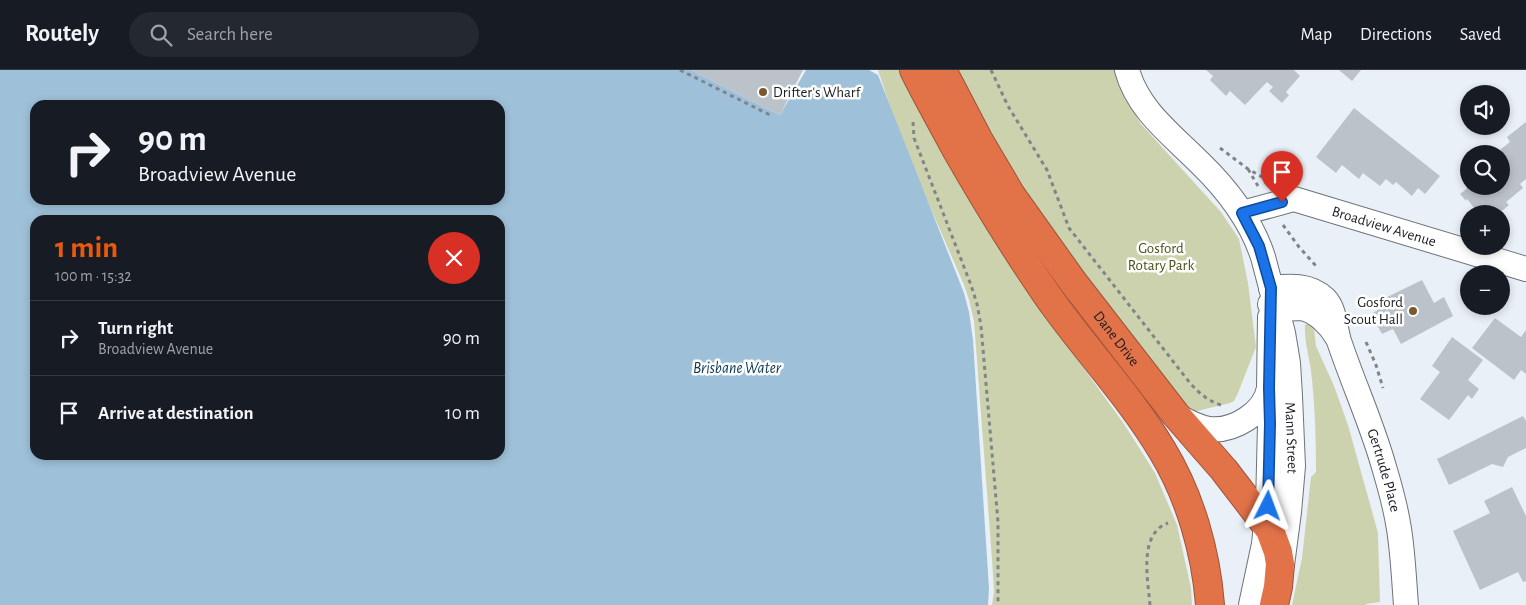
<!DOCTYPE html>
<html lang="en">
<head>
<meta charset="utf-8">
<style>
	:root { --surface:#171b24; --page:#242831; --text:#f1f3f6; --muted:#9ea1a6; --line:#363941; --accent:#ea580c }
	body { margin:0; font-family:"Alegreya Sans",sans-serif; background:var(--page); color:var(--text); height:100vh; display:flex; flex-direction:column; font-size:19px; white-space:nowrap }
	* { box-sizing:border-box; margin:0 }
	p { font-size:16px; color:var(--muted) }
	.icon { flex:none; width:28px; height:28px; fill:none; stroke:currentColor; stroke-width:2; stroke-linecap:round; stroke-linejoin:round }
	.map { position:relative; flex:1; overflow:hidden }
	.side { position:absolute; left:30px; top:145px; width:475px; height:245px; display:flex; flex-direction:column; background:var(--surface); border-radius:15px; box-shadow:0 2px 8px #0003 }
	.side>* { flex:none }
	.top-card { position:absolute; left:30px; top:30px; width:475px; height:105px; border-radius:15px; box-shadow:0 2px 8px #0003; background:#171b24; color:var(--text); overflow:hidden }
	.buttons { position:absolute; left:1460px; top:15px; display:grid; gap:10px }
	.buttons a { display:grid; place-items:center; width:50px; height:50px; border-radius:50%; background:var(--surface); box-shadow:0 2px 8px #0003; font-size:25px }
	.pin { position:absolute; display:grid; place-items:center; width:42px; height:42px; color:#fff; margin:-51px -21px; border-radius:50% 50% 50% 0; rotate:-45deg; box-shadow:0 0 5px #0007 }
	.pin .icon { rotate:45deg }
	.me { position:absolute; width:55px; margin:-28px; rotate:3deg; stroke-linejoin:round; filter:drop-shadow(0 0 4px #0008) }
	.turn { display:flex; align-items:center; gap:18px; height:105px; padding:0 25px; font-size:22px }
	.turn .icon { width:65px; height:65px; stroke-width:2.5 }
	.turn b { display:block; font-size:35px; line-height:42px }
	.round { display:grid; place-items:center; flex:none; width:52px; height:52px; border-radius:26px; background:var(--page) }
	.headline { display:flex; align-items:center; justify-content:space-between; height:85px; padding:0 25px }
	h1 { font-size:30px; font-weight:600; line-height:38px; color:var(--accent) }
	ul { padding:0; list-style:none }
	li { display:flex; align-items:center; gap:15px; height:75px; padding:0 25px; border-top:1px solid var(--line) }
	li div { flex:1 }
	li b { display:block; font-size:19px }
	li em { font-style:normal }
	header { display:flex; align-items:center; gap:30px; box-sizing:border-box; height:70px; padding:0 25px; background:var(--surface); border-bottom:1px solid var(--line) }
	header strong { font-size:24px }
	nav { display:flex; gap:28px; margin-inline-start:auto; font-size:18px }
	.search { width:350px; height:45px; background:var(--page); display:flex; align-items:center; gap:12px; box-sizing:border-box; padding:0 18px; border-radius:28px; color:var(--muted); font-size:19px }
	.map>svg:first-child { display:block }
</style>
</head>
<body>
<header>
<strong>Routely</strong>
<div class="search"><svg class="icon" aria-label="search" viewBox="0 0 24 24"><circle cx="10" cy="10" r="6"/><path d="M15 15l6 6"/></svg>Search here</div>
<nav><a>Map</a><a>Directions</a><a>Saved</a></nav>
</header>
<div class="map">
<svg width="1526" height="535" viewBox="0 0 1526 535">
	<rect width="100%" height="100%" fill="#e9f0f7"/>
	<path fill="#ccd2ad" d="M878,0H899L912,27L994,168L1020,210L1124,354L1155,403L1177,455L1191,518L1192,535H992L994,522L992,489L974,251L969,230L964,215L902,72Z
		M955,0H1115L1140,53L1221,142L1239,169L1248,213L1256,277L1238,323L1234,331L1230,333L1193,342L1151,298L1017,116Z
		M1308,252L1314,258L1316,276L1334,316L1348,355L1378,463L1380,532L1366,534V535H1292L1302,488L1311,407L1316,402C1316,368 1315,335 1311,301C1309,286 1304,270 1305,255Z"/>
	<path fill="#9ec1d9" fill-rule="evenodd" d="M0,0H691L780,45L806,0H869L878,5L964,223L969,242L973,270L989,519L988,535H0ZM35,35H500V130H35ZM35,150H500V385H35Z"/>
	<path fill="#bcc2c9" d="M691,0H803L780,45Z
		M1206,0H1294L1300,6L1286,22L1289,25L1282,33L1269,21L1273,17L1267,12L1245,35L1230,21L1226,26L1210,10L1213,6Z
		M1339,0H1361L1352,11Z
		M1354,38L1440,106L1425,124L1418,118L1412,126L1396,112L1393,115L1386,109L1380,116L1363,103L1359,109L1342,95L1336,103L1316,87Z
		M1526,52V109L1520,114L1523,118L1506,132L1509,135L1498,144H1479L1467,129L1466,131L1460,124L1470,116H1501V84H1495L1510,72L1507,67Z
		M1422,210L1434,233L1444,227L1453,246L1401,274L1393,259L1382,264L1371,244L1381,238L1377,232Z
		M1495,248L1521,267L1526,260V304L1521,300L1514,310L1472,278Z
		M1452,267L1483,290L1468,310L1479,319L1472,329L1468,325L1449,350L1420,329L1440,302L1432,296Z
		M1523,346L1526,351V378L1508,387L1503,397L1492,394L1449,415L1437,389Z
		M1512,417L1526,446V511L1523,512L1518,502L1480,520L1453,461L1490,443L1484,431Z"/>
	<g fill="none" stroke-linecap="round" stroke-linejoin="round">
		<g stroke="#6e7379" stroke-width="26">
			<g id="minor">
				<path id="s1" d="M1127,0C1138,40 1171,64 1199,92C1227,119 1251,150 1263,187L1283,263L1288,293L1290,326L1293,396L1289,442L1282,495"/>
				<path id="s2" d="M1242,143L1294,129L1526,199"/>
				<path id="s3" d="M1271,218C1289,216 1310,214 1325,229C1335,239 1335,258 1339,271C1353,313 1372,354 1384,397C1390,417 1396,439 1399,459C1403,484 1404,510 1406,535"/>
				<path d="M1270,234L1277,240C1285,239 1293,238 1301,238C1316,240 1330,255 1337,267"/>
				<path d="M1176,345C1186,351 1198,357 1209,359C1233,362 1265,343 1269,318"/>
				<path d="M1251,535L1264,474L1268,436L1270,354L1269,318L1270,247"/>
			</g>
		</g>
		<g stroke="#9c543a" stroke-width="30">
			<g id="highway">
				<path d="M914,0C927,26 941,51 955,77C984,128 1014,177 1047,225C1084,278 1129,325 1162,380C1190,426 1206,482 1210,535"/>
				<path id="s4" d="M942,0L978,69L1011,125L1073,212L1176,345L1224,400L1270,460L1278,482L1280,494L1278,517L1274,535"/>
			</g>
		</g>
		<path stroke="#80858a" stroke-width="3" stroke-dasharray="4 4" stroke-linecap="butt" d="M680,0L772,46
			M991,0L1008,36L1047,100L1069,158L1190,313C1199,323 1208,331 1221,335
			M913,52L914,68L971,215L977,234L981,256L998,452V535
			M1220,78L1248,99L1271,112
			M1248,99L1258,116
			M1283,155L1299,177L1317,197
			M1366,272L1376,295L1383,318
			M1150,535C1148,510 1138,464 1168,453"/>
		<use href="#minor" stroke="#fff" stroke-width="24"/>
		<use href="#highway" stroke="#e27248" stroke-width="28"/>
	</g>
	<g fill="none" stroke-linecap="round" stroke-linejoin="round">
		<g stroke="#114b97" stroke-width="12">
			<path id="route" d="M1268,436L1270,354L1269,318L1271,218L1259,176L1242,143L1282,132"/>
		</g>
		<use href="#route" stroke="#1a73e8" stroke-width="9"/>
	</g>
	<g fill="#7b5930" stroke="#fff" stroke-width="2">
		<circle cx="763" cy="22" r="5"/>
		<circle cx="1413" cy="241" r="5"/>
	</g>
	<g text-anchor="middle" stroke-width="5" stroke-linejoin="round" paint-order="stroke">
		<g font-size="15" fill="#1b1d20" stroke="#fff" text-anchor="start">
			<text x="773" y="27">Drifter's Wharf</text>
			<text x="1403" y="237" text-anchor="end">Gosford<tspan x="1403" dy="17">Scout Hall</tspan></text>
		</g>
		<g font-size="15" fill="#1b1d20" stroke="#fff">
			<text dy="5" stroke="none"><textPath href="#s2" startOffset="148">Broadview Avenue</textPath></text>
			<text dy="5" stroke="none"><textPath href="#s4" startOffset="321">Dane Drive</textPath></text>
			<text dy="5" stroke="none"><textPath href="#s1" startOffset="418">Mann Street</textPath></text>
			<text dy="5" stroke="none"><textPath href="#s3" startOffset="239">Gertrude Place</textPath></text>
		</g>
		<g font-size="15" fill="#4a5015" stroke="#fff">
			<text x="1161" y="183">Gosford<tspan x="1161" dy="17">Rotary Park</tspan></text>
		</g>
		<g font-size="16" font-style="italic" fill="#0a3751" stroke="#fff">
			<text x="737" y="303">Brisbane Water</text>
		</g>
	</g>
</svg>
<div class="buttons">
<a><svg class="icon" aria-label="sound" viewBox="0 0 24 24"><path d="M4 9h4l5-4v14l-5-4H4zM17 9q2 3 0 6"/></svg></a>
<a><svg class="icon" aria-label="search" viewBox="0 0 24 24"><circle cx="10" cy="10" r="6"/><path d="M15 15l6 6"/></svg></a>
<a>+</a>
<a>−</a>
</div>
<div class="pin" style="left:1282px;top:132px;background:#d93025"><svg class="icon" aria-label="arrive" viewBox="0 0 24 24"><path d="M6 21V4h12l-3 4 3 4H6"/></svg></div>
<svg class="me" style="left:1268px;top:436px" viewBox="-20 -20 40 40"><path d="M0-17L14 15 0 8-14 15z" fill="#1a73e8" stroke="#fff" stroke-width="4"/></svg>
<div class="top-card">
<div class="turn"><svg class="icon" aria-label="right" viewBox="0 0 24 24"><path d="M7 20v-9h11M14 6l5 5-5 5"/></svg><div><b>90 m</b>Broadview Avenue</div></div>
</div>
<section class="side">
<div class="headline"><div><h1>1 min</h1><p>100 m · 15:32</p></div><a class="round" style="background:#d93025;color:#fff"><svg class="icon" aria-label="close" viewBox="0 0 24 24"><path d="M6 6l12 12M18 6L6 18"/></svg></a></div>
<ul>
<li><svg class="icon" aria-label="right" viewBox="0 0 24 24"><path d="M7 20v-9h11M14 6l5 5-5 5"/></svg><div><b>Turn right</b><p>Broadview Avenue</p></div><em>90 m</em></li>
<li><svg class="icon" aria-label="arrive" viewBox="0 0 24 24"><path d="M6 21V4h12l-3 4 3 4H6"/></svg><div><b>Arrive at destination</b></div><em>10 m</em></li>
</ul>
</section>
</div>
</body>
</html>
